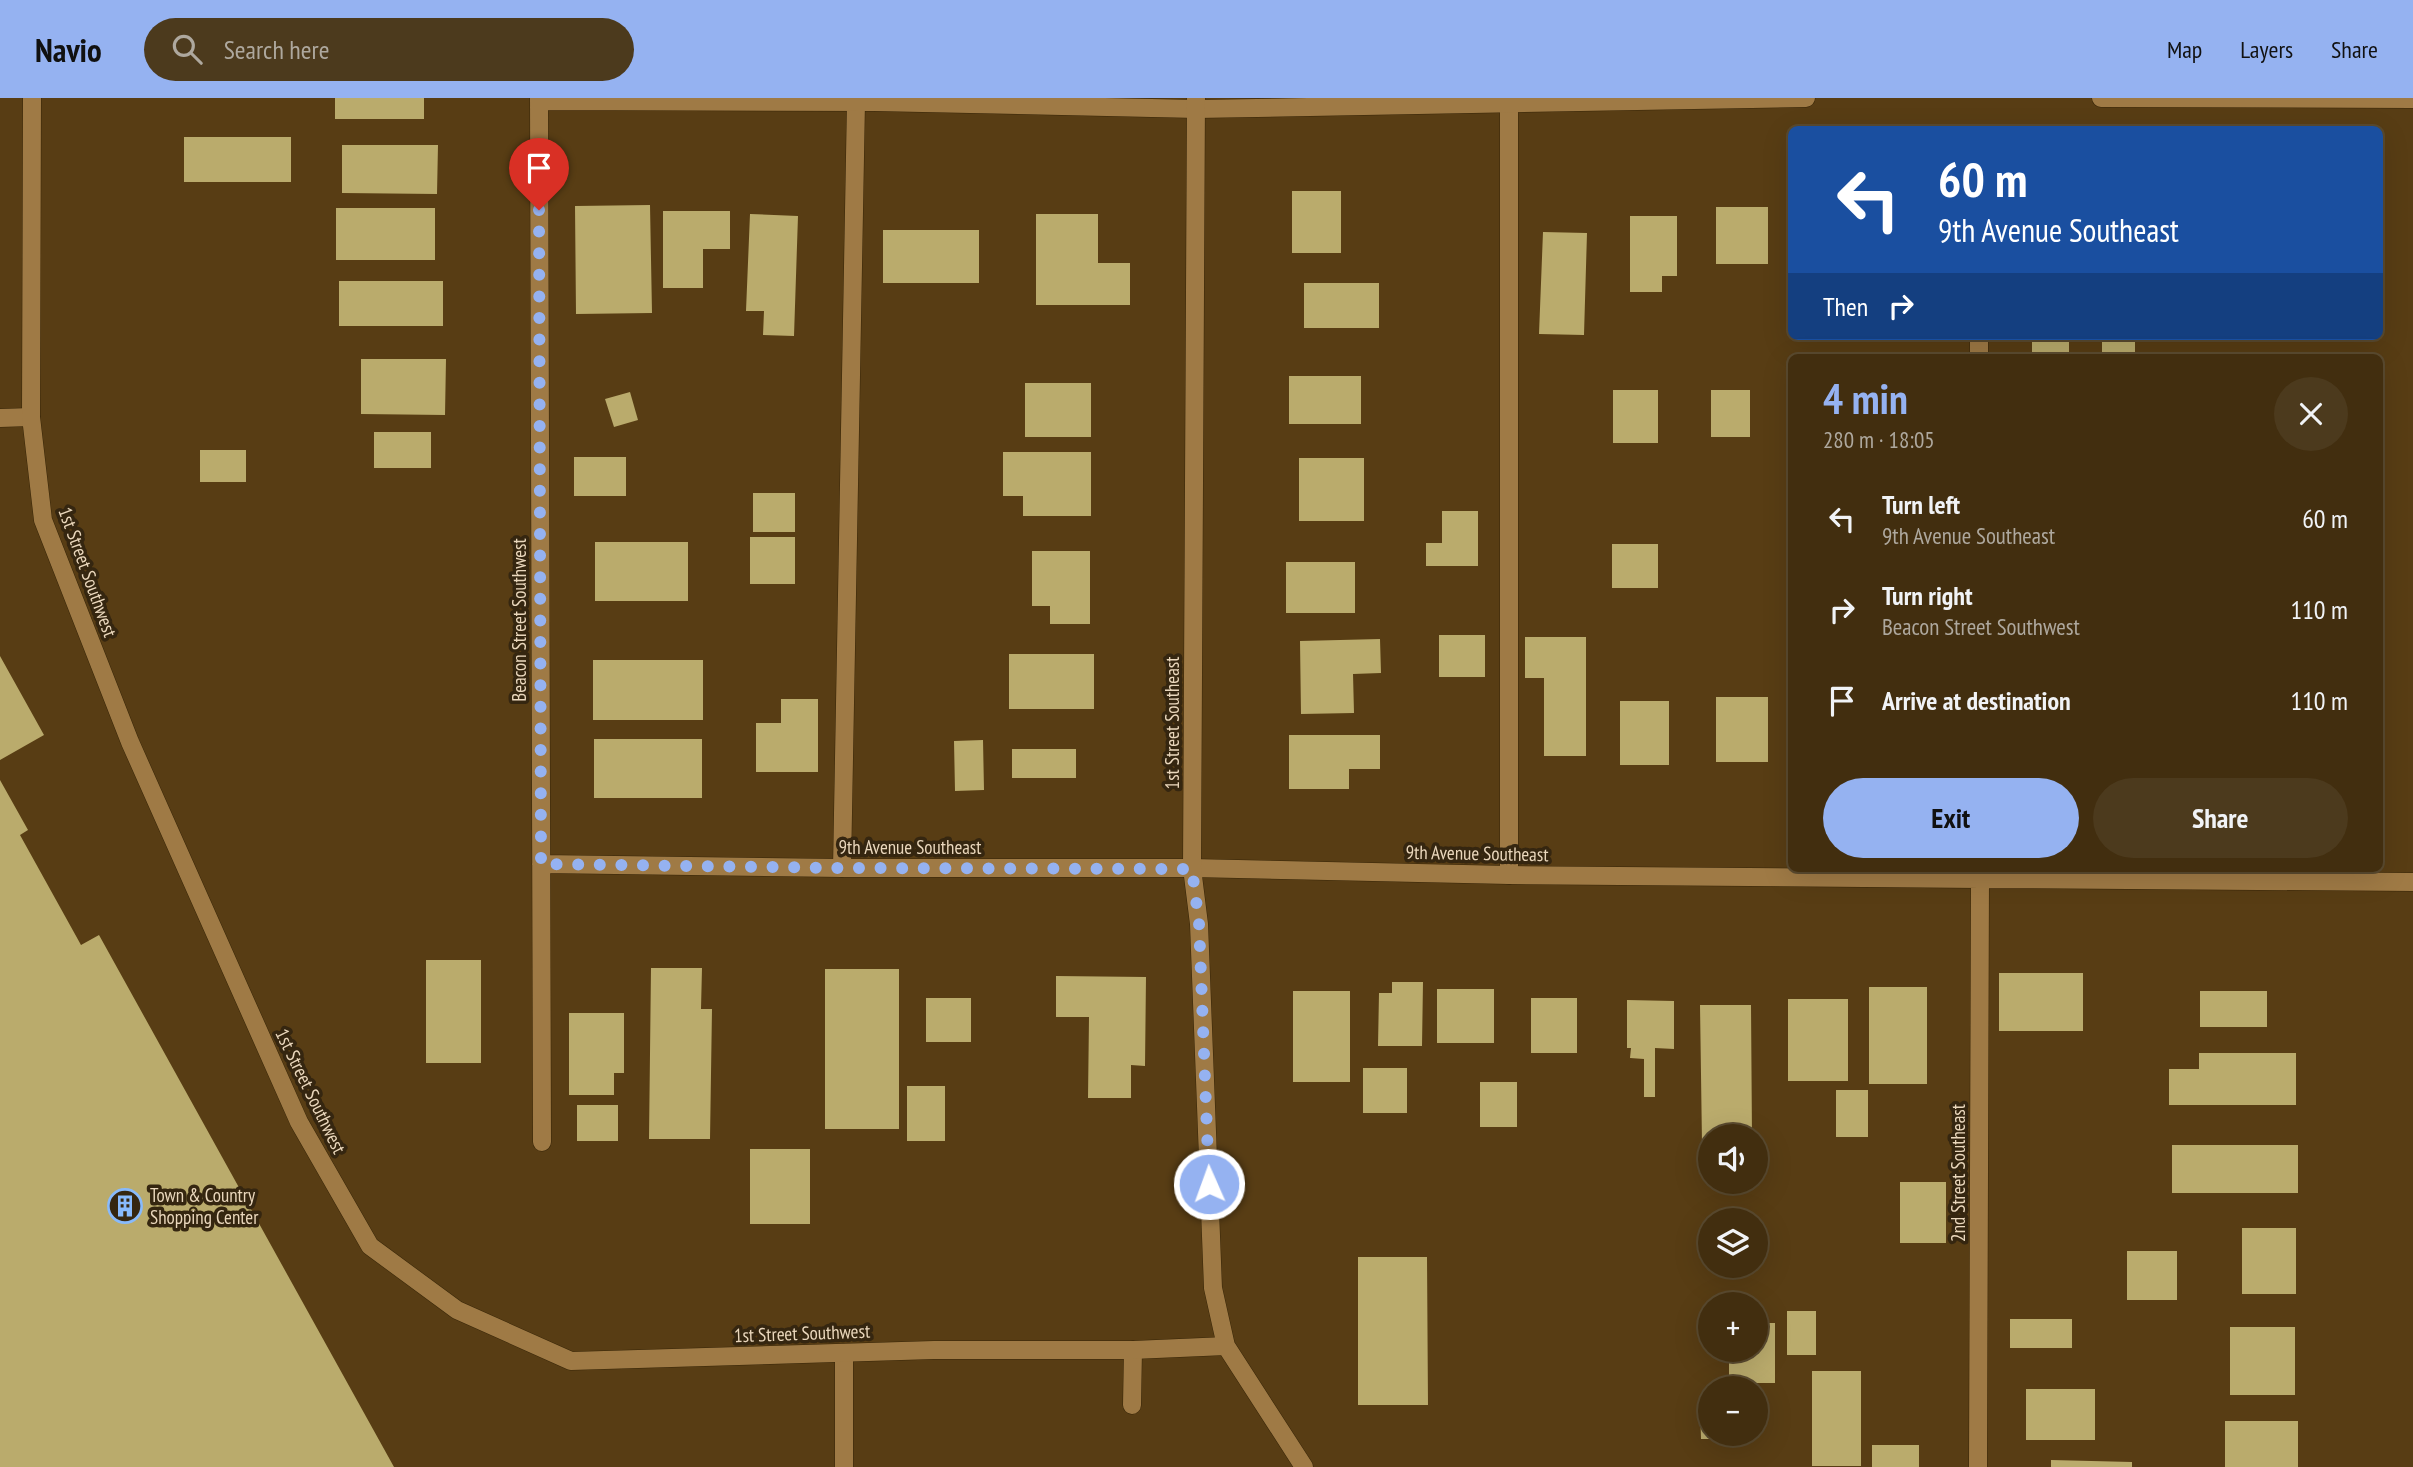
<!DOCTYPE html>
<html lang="en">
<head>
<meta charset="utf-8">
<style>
	:root { --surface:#422e0f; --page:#4c3a1d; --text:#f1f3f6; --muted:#aea89e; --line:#5a4a2f; --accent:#95b2f1 }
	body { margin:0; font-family:"PT Sans Narrow",sans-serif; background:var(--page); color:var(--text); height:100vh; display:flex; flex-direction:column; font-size:26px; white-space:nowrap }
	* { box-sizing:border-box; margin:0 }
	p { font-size:23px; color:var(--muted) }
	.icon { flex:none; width:38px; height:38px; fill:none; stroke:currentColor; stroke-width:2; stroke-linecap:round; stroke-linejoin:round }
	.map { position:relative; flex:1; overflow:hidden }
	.details { position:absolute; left:1788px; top:256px; width:595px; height:518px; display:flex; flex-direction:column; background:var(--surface); border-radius:10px; box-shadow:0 7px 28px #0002,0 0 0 2px var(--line) }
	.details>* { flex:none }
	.guide { position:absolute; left:1788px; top:28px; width:595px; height:214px; border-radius:10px; box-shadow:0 7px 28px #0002,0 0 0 2px var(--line); background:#1a4fa0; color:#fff; overflow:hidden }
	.controls { position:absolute; left:1698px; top:1026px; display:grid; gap:14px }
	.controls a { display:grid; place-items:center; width:70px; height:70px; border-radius:50%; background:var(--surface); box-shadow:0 7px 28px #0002,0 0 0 2px var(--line); font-size:35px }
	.pin { position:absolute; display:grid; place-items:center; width:60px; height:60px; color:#fff; margin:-72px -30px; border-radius:50% 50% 50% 0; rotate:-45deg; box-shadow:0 0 7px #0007 }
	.pin .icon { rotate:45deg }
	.me { position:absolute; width:77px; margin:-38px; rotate:358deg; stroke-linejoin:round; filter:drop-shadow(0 0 5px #0008) }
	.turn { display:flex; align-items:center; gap:24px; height:147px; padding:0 35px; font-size:32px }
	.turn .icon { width:91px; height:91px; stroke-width:2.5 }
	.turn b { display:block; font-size:49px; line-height:60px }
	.then { display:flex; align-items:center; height:66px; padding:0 35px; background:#0003; gap:14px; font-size:26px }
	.round { display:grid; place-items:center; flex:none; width:74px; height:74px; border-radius:37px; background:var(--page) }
	.headline { display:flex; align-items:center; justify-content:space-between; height:119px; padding:0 35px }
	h1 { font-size:42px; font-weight:700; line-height:52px; color:var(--accent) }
	.primary-button { display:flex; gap:14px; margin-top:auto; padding:14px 35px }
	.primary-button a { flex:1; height:80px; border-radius:42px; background:var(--accent); color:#111; font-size:28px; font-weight:700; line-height:80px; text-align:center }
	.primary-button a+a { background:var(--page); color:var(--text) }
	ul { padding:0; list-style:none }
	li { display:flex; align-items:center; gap:21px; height:91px; padding:0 35px }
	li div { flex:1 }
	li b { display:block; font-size:26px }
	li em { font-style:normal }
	header { display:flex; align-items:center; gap:42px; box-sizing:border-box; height:98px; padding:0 35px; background:var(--accent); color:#111 }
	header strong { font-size:33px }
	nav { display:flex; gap:38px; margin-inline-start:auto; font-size:24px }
	.search { width:490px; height:63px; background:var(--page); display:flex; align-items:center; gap:18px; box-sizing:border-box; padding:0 24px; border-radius:38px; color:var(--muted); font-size:26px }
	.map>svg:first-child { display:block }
</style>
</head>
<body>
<header>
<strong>Navio</strong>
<div class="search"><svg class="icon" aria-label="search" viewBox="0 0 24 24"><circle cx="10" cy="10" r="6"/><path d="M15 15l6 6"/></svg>Search here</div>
<nav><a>Map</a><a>Layers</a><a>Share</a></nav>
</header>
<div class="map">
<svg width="2413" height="1369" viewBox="0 0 2413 1369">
	<rect width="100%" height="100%" fill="#583d14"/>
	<path fill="#baab6c" d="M335,0H424V21H335Z
		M184,39H291V84H184Z
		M342,47H438L437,96L342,95Z
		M1292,93H1341V155H1292Z
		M650,107L652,215L576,216L575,108Z
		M1716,109H1768V166H1716Z
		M336,110H435V162H336Z
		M663,113H730V151H703V190H663Z
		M750,116L798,118L794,238L763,237L764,213H746Z
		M1036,116H1098V165H1130V207H1036Z
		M1630,118H1677V178H1662V194H1630Z
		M883,132H979V185H883Z
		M1543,134L1587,135L1584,237L1539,236Z
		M339,183H443V228H339Z
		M1304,185H1379V230H1304Z
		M2032,238H2069V259H2032Z
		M2102,238H2135V256H2102Z
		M361,261H446L445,317L361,316Z
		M1289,278H1361V326H1289Z
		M1025,285H1091V339H1025Z
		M1613,292H1658V345H1613Z
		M1711,292H1750V339H1711Z
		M630,294L638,322L614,329L605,301Z
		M374,334H431V370H374Z
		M200,352H246V384H200Z
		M1003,354H1091V418H1023V398H1003Z
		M574,359H626V398H574Z
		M1299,360H1364V423H1299Z
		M753,395H795V434H753Z
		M1442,413H1478V468H1426V445H1442Z
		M750,439H795V486H750Z
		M595,444H688V503H595Z
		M1612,446H1658V490H1612Z
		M1032,453H1090V526H1050V508H1032Z
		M1286,464H1355V515H1286Z
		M1439,537H1485V579H1439Z
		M1525,539H1586V658H1544V580H1525Z
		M1380,541L1381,575L1353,576L1354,615L1301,616L1300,543Z
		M1009,556H1094V611H1009Z
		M0,558L44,637L0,662Z
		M593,562H703V622H593Z
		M1716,599H1768V664H1716Z
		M781,601H818V674H756V625H781Z
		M1620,603H1669V667H1620Z
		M1289,637H1380V671H1349V691H1289Z
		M594,641H702V700H594Z
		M983,642L984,692L955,693L954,643Z
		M1012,651H1076V680H1012Z
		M0,682L28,732L20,737L81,847L99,837L394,1369H0Z
		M426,862H481V965H426Z
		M651,870H702L701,911H712L710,1041H649Z
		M825,871H899V1031H825Z
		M1999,875H2083V933H1999Z
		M1056,878L1146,879L1145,968L1131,967V1000H1088L1089,919H1056Z
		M1392,884H1423L1422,948H1378L1379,895H1392Z
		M1869,889H1927V986H1869Z
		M1437,891H1494V945H1437Z
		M1293,893H1350V984H1293Z
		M2200,893H2267V929H2200Z
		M926,900H971V944H926Z
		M1531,900H1577V955H1531Z
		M1788,901H1848V983H1788Z
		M1627,902L1674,903V951L1655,950V999H1644V961L1630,960L1631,950H1627Z
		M1700,907H1751L1752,1038H1710V1046H1702Z
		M569,915H624V975H614V997H569Z
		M2199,955H2296V1007H2169V971H2199Z
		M1363,970H1407V1015H1363Z
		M1480,984H1517V1029H1480Z
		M907,988H945V1043H907Z
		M1836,992H1868V1039H1836Z
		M577,1007H618V1043H577Z
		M2172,1047H2298V1095H2172Z
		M750,1051H810V1126H750Z
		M1900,1084H1946V1145H1900Z
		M2242,1130H2296V1196H2242Z
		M2127,1153H2177V1202H2127Z
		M1358,1159H1427L1428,1307H1358Z
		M1787,1213H1816V1257H1787Z
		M2010,1221H2072V1250H2010Z
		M1755,1225H1775V1285H1729V1251H1755Z
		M2230,1229H2295V1297H2230Z
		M1812,1273H1861V1368H1812Z
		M2026,1291H2095V1342H2026Z
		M1700,1307H1710V1335H1726V1341H1701Z
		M2225,1323H2298V1369H2225Z
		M1872,1347H1919V1369H1872Z
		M2051,1362L2132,1364V1369H2051Z"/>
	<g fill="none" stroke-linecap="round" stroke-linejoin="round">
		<g stroke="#382608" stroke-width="19">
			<path id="service" d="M1979,259V238
				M842,770L856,4
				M1509,777V6
				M1132,1307L1133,1252"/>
		</g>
		<g stroke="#382608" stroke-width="19">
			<path id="minor" d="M539,0L542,1044
				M2101,0L2413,1
				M539,3L874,4L1197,11L1806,0
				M0,320L31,319
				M541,766L842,770H1192L1509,777L1980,781L2413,784
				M844,1369V1255
				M1978,1369L1980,781"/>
		</g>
		<g stroke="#382608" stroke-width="19">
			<path id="tertiary" d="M32,0L31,319L43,422L130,644L299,1024L370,1148L457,1212L571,1263L934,1252H1133L1226,1248
				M1196,0L1192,770L1199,826L1213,1190L1226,1248L1304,1369"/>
		</g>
		<use href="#service" stroke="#9f7a45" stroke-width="18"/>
		<use href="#minor" stroke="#9f7a45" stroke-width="18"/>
		<use href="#tertiary" stroke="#9f7a45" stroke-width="18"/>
	</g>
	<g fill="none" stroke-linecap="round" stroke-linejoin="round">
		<path stroke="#95b2f1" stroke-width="12" stroke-dasharray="0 21.6" d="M539,112L541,766L842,770L1192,771L1199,825L1209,1086"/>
	</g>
	<defs>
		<g id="building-ring" transform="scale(1.75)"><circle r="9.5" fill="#352610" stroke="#88bafc" stroke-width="1.5"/><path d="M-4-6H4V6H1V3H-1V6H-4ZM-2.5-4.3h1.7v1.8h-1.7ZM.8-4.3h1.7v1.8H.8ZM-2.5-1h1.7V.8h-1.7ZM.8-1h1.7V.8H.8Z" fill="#88bafc"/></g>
	</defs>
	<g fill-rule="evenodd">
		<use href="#building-ring" x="125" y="1108"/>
	</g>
	<g text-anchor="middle" stroke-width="7" stroke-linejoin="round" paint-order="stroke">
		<g font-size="19" fill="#ead7bc" stroke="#352610">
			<text transform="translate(88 474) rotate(70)" y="7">1st Street Southwest</text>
			<text transform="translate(519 522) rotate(-90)" y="7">Beacon Street Southwest</text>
			<text transform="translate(1172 625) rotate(-90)" y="7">1st Street Southeast</text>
			<text x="910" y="756">9th Avenue Southeast</text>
			<text transform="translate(1477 755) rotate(1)" y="7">9th Avenue Southeast</text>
			<text transform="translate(311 993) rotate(64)" y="7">1st Street Southwest</text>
			<text transform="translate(1958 1075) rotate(-90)" y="7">2nd Street Southeast</text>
			<text transform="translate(802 1235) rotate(-2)" y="7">1st Street Southwest</text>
		</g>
		<g font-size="19" fill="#ead7bc" stroke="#352610" text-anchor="start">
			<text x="150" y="1104">Town &amp; Country<tspan x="150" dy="22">Shopping Center</tspan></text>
		</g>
	</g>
</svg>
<div class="controls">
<a><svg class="icon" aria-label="sound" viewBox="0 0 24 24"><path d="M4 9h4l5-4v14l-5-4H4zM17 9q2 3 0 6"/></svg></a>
<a><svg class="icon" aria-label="layers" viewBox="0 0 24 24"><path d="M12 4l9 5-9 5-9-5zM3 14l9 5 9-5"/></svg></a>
<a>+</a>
<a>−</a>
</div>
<div class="pin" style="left:539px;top:112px;background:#d93025"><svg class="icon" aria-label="arrive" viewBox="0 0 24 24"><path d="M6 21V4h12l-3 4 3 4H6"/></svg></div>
<svg class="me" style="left:1209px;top:1086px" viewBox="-20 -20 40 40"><circle r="17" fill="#95b2f1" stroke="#fff" stroke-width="3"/><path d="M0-11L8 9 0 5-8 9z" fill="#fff"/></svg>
<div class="guide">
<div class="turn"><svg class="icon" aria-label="left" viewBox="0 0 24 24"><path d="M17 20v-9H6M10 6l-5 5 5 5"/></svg><div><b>60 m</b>9th Avenue Southeast</div></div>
<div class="then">Then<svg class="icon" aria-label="right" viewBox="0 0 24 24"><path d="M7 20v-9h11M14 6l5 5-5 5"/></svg></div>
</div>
<section class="details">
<div class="headline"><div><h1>4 min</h1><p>280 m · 18:05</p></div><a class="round"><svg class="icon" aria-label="close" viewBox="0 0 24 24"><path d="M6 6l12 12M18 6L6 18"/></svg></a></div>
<ul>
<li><svg class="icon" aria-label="left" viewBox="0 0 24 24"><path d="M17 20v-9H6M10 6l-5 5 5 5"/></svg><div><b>Turn left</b><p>9th Avenue Southeast</p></div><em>60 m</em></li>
<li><svg class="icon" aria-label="right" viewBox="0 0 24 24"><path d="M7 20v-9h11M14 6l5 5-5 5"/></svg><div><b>Turn right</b><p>Beacon Street Southwest</p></div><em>110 m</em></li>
<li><svg class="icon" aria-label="arrive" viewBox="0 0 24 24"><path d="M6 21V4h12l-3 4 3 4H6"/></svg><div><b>Arrive at destination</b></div><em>110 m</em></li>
</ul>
<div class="primary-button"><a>Exit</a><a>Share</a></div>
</section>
</div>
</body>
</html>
